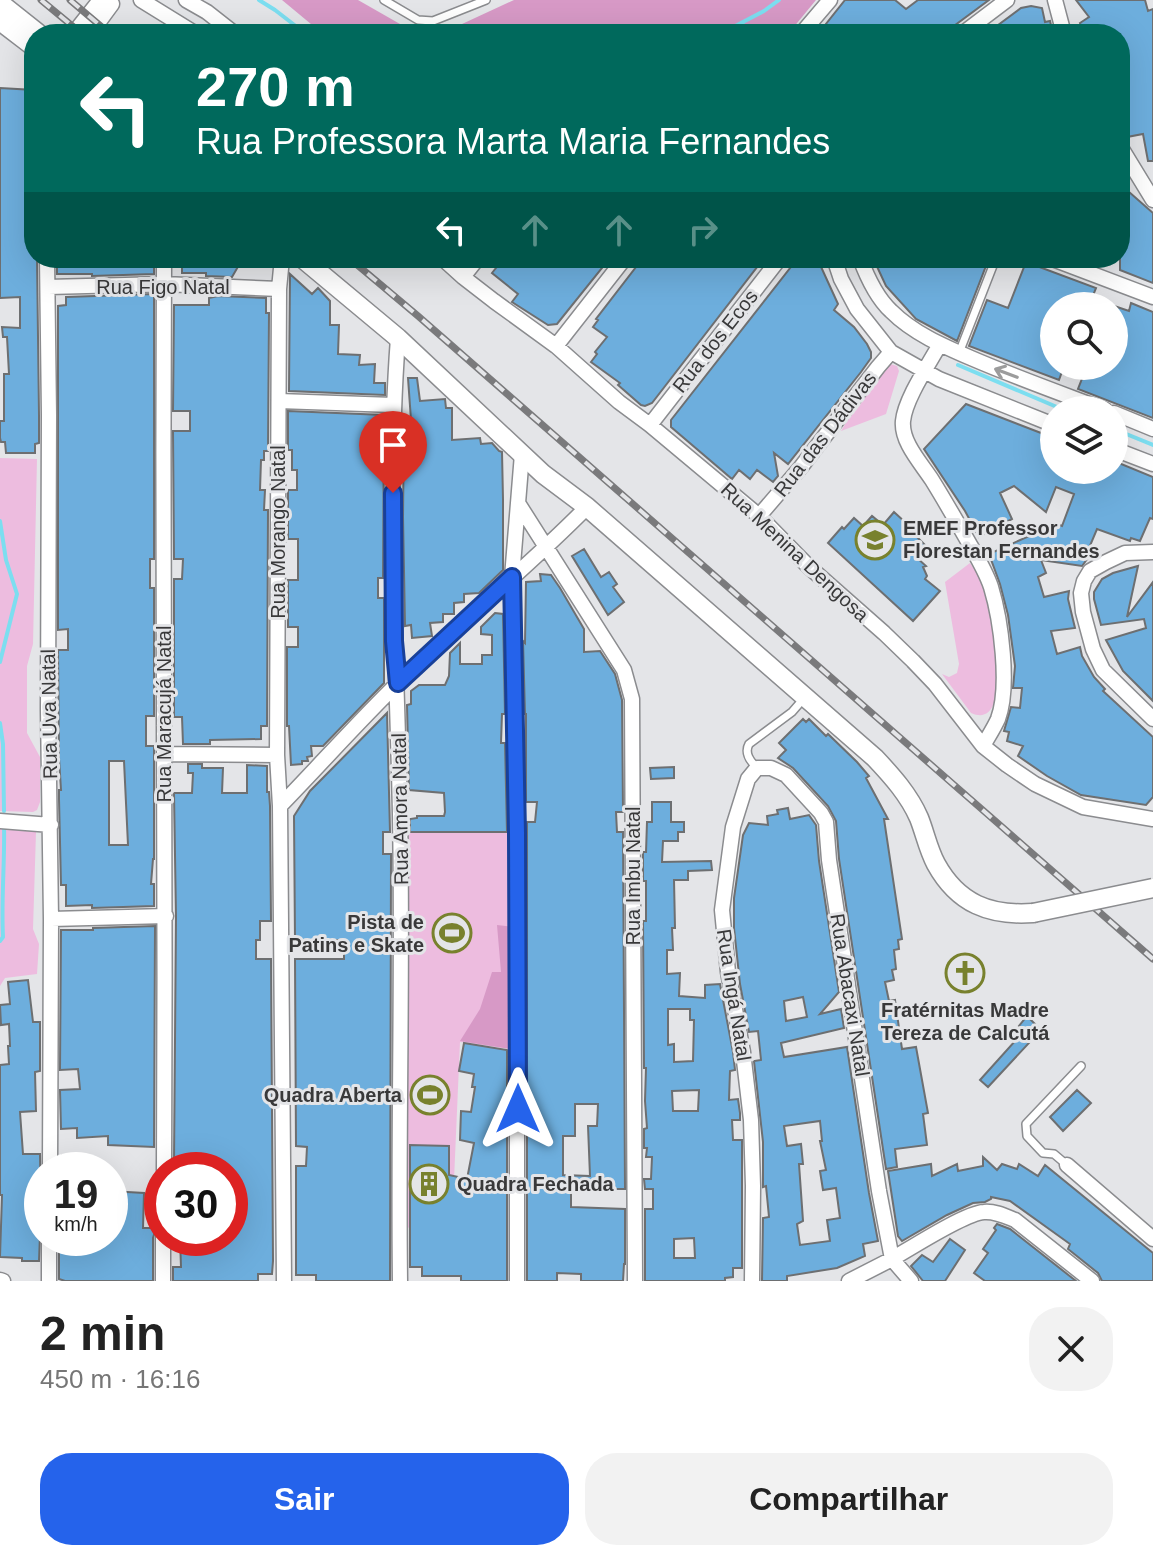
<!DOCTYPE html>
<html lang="pt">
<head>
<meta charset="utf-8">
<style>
	:root { --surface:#fff; --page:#f2f2f2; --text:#222; --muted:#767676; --accent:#2563eb }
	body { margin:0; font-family:Helvetica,sans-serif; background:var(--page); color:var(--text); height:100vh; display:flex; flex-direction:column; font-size:30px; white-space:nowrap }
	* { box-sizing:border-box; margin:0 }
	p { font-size:26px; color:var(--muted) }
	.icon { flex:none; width:44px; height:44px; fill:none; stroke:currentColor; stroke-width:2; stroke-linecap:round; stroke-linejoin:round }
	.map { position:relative; height:1281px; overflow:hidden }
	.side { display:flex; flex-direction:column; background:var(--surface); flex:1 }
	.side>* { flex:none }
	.banner { position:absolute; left:24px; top:24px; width:1106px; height:244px; border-radius:32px; box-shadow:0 8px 32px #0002; background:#00695c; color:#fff; overflow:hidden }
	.buttons { position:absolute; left:1040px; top:292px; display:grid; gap:16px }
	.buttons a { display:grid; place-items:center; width:88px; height:88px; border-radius:50%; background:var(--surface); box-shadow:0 8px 32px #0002; font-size:40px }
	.speed { position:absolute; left:24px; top:1152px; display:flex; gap:16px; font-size:40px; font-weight:700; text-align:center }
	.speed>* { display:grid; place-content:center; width:104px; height:104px; border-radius:50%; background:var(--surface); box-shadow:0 8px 32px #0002; line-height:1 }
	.speed small { font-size:20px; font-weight:400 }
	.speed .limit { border:12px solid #d22; background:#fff; color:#111 }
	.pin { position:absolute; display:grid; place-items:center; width:68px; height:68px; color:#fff; margin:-82px -34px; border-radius:50% 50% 50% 0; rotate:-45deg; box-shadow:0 0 8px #0007 }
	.pin .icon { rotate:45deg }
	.me { position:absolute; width:88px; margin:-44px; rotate:0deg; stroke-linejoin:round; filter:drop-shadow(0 0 6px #0008) }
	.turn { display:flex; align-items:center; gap:28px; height:168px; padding:0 40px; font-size:36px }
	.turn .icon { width:104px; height:104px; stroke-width:2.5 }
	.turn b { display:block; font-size:56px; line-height:68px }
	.lanes { display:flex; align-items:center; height:76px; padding:0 40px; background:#0003; justify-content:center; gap:40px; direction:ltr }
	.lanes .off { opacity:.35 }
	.round { display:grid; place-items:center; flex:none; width:84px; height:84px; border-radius:32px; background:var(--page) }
	.overview { display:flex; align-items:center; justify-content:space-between; height:136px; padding:0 40px }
	h1 { font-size:48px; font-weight:800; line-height:60px }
	.button { display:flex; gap:16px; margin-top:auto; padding:16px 40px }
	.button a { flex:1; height:92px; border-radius:32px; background:var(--accent); color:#fff; font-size:32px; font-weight:800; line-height:92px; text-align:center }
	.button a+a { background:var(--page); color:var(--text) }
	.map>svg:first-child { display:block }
</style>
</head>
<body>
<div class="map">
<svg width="1153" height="1281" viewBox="0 0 1153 1281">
	<rect width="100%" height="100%" fill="#e4e5e8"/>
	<path fill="#edbcdf" d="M887,363L897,366L899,371L886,414L841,431L877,371Z
		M0,458L37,459L33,644L27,666V733L40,757V802L37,810L33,812L0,811Z
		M970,563C974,568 978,574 980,579C988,598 1019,734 971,713L942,674L949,677L957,673L959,664L945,582Z
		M0,827L33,828L36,832L33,929L39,944L37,974L5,978L0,986Z
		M401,832L517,833V1050L460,1042L452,1226L399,1228Z"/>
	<path fill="#d799c6" d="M282,0H358L407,28L425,30H437L462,24L514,0H816L788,34H323Z
		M497,925L514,927L517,1050L460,1041L480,1009L492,972H501Z"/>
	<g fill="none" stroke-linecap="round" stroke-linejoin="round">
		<path stroke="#7cdef0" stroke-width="4" d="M259,0L275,10L306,34
			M742,23L748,34
			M720,34L764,11L779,0
			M958,365L1064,410
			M1114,429L1153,445
			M0,521L6,560L17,594L0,662
			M0,723L3,744L4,811
			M0,941L3,937C1,899 5,862 4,824"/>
	</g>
	<path fill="#6daedd" stroke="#6d6f71" stroke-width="2" fill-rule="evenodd" d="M845,0H895L906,9L918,0H989L943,34H818Z
		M1076,0H1145L1148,11L1153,9V161H1148L1143,134L1127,137L1123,116L1120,117V34H1085L1080,23L1089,17Z
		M1031,6L1042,8L1045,22L1050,21L1053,34H986L1021,8Z
		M0,88L34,90V258H37L39,415V443L35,444V453H6L5,442H1L0,438V421H4V374H9L7,337H3L2,327L20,328V297L0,298Z
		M1120,184L1153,213V283L1120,270Z
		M57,258H154V274L92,276V274H57Z
		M182,258H243L232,277L206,276V273H182Z
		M504,258H589L602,268L557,324L548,325L512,302L518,294L492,273Z
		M643,258H764L652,403L645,406L641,405L618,385L620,383L591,362L597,354L595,352L607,337L593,327L598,320L596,319Z
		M798,258H817L838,304L834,310L854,327L867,344L871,352V358L861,372L788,464L774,453L778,476L773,482L757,470L750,479L739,470L732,479L671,427V420Z
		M873,258H989L957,341L916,319L886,286Z
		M1026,262L1096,288L1092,298L1111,305L1054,306V366H1064L1059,380L969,346L987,300L1008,308Z
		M290,274L312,294L318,288L330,301V325H339L338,354L360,355L359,365L375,364L374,383H385V395L289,391Z
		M154,294V559H150V588H154V716H146V746H154V859H153L151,884H154V906L92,908V905L66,906V885H61L59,799V790H61L59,758L58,650H68V629L58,630V306L66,305V297ZM109,761H124L128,845H109Z
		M218,296L266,298V313H269L268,451H264V460H261L260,490H265L264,510H268L267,726H261V739L210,740V744H183L182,717H174V579H182L183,559H174L173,431H190V411H173L174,305H209V298Z
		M1131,303L1153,312V418L1078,389L1087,366H1114V306L1129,311Z
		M408,378H417L420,401L445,399L446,408H452V440L480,438L481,444L492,443L499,451L502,452L503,499V570L479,593L464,594V602L454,603V614H443V622L430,623L432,636L412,638L411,625L405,626L403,517L404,421L411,420Z
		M966,404L1054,438V470H1114V461L1153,477V519L1150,518L1140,541L1131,538L1130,541L1097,529L1089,548L1098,552L1088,558L1082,566L1041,560L1046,573L1038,577L1044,597L1069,591L1068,599L1075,628L1051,631L1057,654L1080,647L1082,656L1094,677L1105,689L1103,691L1153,737V797L1146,805L1081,795L1047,776L1018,756L1023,746L1007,741L1009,732L1004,731L1011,707L1020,708L1022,688H1013L1015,666L1008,615L1000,584L989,554L1056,524L1062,526L1074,494L1056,487L1046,512L1014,486L1000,493L1012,519L979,537L965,511L924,449Z
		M288,411L384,415L383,578H378V598H384V683L323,746H311L312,756L307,757L308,761H302V764L291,765L289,726H287V647H298V627H288V580H298V539H288V490H297V470H292V450H288Z
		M894,512L918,534L916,536L926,546L916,557L926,566L923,567L927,576L925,579L940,591L913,621L828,543L842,527L844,529L854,518L863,526L872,516L883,525Z
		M584,549L601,577L609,572L617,584L613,587L624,602L608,615L572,556Z
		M1138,566L1127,617L1153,582V701L1123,671L1106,640L1146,628L1144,619L1101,625L1094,599V592L1102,579L1113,573Z
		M540,574L551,575L560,588L584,629V652L600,651L615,674L622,700L623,812H616L617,832H623L625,1189H571V1207L625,1209V1264H624L623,1281H581V1274L557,1273V1281H527V822H535L537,802H526V714H525L523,641L525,643L526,582L541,581ZM575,1104H598L597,1126H588L590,1176L563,1175V1136H575Z
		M495,613L503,614L505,714H502L501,743H505L507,832H410V819L417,818V816H444L445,812L444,793L409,790L407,705L411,704V691L419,685H445L449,676L450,653L460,643V664H482V655H492V635L481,634V627Z
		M387,713L390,832H383V854H391L390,1281H316V1275H296V1166H306L307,1147L296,1146L295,959H344V940H295L294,816L310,791Z
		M803,719L806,722L809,719L826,736L828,734L857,762L869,776L866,778L888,819H884L902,939L898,940L899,949L894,950L896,969L892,970L894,980L885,982L889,1001L895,1000L902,1049L916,1047L928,1113L923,1114L927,1145L895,1149L897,1167L886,1169L839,859L836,821L828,806L793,768L778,758L786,750L779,743Z
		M188,764H202V768H223L222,793H247V765L267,766V792H269L270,806L271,921H260V940H256V959H271L273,1261L272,1274H258V1281H173V1267H181L180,1238H230V1170H200V1163L174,1164L176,917L174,793H192L193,773H188Z
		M674,767V778L651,779L650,768Z
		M652,802H671V822H684V832H678V841H663L662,862L711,861L712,870L688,871V880H674L675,928H672L673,950H667V974L680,973L679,996L705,998V985L720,984L733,1052L735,1070L730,1071L729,1100L738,1099L740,1113V1120H732L733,1140H742V1268H733V1277L725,1278V1281H645V1209H653V1189H645L644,1179H651L652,1157H646L647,1148H644V1129L647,1128L645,1101L646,1068H644L643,921H646V881H643V852H646L647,822H652ZM668,1009H690V1020H694L693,1061L674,1062V1044L668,1045ZM699,1090L698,1111H673L672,1091ZM694,1238L695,1258H674V1239Z
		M788,808L790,819L809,815L816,825L819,861L839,992L820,1014L841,1009L844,1028L781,1043L784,1057L847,1047L869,1193L878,1241L863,1244L865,1256L837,1268L787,1276V1281H762L763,1218L769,1217L766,1186L763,1187V1142L754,1061L761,1060L758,1031L749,1032L740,984L734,928V898L743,835L749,823L768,825L767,816L778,814L777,810ZM803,997L807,1017L786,1021L784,1001ZM820,1121L822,1141H820L826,1170L820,1171L823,1190L836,1188L840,1218L827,1220L830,1241L800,1245L797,1224L803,1221L799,1164H803L801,1144L787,1146L784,1126Z
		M155,926L154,1147L108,1145V1136L77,1138V1128L61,1129L60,1090L80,1089L78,1069L60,1070L61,930H93V928Z
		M28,980L33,1022H40V1071L35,1072L36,1111L20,1112L23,1154H40L41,1209L39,1261H22V1258L0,1257L2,1195H0V1065L9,1064L8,1046H10L9,1024L1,1025L0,1005L10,1004L8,982Z
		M1027,1016L1041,1030L988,1087L980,1080L1024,1031L1019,1026Z
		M464,1043L507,1050V1281H461V1276H422V1267H410V1145L449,1146V1175L467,1179L474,1143L460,1140L461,1111L471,1112L475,1087H472L474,1074L459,1071Z
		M1077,1090L1091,1103L1063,1131L1050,1117Z
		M62,1155L92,1157V1170H71V1167L61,1166Z
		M983,1157L997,1170L1002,1164L1017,1169L1019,1164L1038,1176L1045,1165L1153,1253V1281H1102L1098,1273L1068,1249L1070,1244L1010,1201L991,1197V1199L985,1202L973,1203L947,1215L902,1241L898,1236L888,1171L931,1164L932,1176L957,1164L958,1171L983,1166Z
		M110,1191L144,1193L143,1228H156L153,1238V1281H65L59,1279V1245H68V1238H110Z
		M997,1224L1010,1229L1076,1281H985L974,1273L988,1253L983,1249L996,1230L994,1228Z
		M950,1239L965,1250L945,1281H923L911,1266L922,1255L933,1262Z"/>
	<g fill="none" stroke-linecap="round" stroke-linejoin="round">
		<g stroke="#8b8c8f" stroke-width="10">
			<path id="service" d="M384,0L418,20L433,21L486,0
				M959,353L996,258
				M757,768C750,761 744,753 749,744L792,712L805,697
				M1067,1165L1054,1154L1043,1153L1027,1136L1026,1124L1081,1066"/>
		</g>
		<g stroke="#8b8c8f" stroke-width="17">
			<path id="minor" d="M141,0L196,34
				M186,0L207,12L235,34
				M1055,0L1064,34
				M73,34L100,0
				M90,34L112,4
				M801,34L830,0
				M962,34L1007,0
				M1120,146L1153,200
				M47,258L49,415L48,710L51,919L50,1170
				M442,258L463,277L494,301L556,346L619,402L650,425L759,516L808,566L884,633L913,661L935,684L983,746L1007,765L1035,784L1083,807L1153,819
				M834,258L841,279L857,309L891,352L939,379L1054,425
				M860,258C867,277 876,297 891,311C913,333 943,346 971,358C1015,377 1060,393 1105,410
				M1050,258L1153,297
				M463,277L478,258
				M48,287L164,284L279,289
				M398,338C386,497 397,656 400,815C403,971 398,1126 400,1281
				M940,344C929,364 905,399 903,421C901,442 921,463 932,480C945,501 957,522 969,543C977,557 986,572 991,587C1001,620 1010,687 998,719C994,728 988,737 983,746
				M556,346L625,258
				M279,401L393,405
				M1114,413L1153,429
				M650,425L780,258
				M1114,449L1153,464
				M518,503L624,670L632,699L635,1281
				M759,516L801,467L878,367L891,352
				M1153,552L1125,553L1106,562L1090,571L1084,581L1081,593L1083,612L1093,649L1103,670L1153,719
				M164,754L277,755
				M280,806L277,755L279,289L282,258
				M0,821L51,825
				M51,919L166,916
				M1067,1165L1153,1239
				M164,1170C166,866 162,562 164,258
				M0,1280L3,1281
				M49,1281V1238
				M163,1281V1238
				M284,1281L280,806C320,765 358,722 399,682C460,622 527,568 587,507
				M517,1281V833L512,577L522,454
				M752,1281L753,1186L751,1120L743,1052L728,972L722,910L733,827L748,779L757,768H771L786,775L821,813L826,822L829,860L879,1191L892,1259C911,1248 965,1213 984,1212C995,1211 1005,1216 1015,1220L1092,1281
				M849,1281L892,1259L911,1281"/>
		</g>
		<g stroke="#8b8c8f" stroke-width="21">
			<path id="tertiary" d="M0,3L39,34
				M0,21L34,47
				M302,258L398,338L543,474L587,507L875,758C892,776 909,795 919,818C925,833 928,849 936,864C958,904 990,916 1033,913"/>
		</g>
		<use href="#service" stroke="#fff" stroke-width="7"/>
		<use href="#minor" stroke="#fff" stroke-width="14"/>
		<use href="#tertiary" stroke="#fff" stroke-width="18"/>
		<g stroke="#7a7a7c" stroke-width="7">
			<path id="rail" d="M41,0L82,34
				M70,0L110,34
				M349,258L418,316L1153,959"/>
		</g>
		<use href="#rail" stroke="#e4e5e8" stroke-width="4" stroke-dasharray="12" stroke-linecap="butt"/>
		<g stroke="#8b8c8f" stroke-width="21" stroke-linecap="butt">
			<path id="tertiary-bridge" d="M1033,913L1153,888"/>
		</g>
		<use href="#tertiary-bridge" stroke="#fff" stroke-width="18"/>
	</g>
	<defs><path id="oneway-shaft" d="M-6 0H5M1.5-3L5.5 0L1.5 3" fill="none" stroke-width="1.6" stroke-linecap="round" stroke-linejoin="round" transform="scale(2)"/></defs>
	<use stroke="#9c9c9c" href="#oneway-shaft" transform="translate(1006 373) rotate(-159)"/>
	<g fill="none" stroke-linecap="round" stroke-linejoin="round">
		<g stroke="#184099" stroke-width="20">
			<path id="route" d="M393,493L394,641L398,683L512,577L517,833L518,1109"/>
		</g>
		<use href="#route" stroke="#2563eb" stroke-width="14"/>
	</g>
	<defs>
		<g id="school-ring" transform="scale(2)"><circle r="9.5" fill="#e4e5e8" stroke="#78812d" stroke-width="1.5"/><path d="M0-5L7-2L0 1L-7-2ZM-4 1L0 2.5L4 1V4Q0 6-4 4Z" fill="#78812d"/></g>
		<g id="stadium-ring" transform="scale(2)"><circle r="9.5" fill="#e4e5e8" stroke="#78812d" stroke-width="1.5"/><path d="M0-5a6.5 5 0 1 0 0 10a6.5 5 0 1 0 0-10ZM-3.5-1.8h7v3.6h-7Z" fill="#78812d"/></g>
		<g id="church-ring" transform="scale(2)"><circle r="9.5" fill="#e4e5e8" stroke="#78812d" stroke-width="1.5"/><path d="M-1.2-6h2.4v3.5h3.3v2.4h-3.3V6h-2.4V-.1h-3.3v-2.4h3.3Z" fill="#78812d"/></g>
		<g id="building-ring" transform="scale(2)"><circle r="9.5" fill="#e4e5e8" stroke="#78812d" stroke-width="1.5"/><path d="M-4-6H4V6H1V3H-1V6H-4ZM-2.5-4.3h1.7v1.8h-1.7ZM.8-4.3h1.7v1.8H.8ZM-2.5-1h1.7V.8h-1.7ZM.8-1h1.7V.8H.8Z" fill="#78812d"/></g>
	</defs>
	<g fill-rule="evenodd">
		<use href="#school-ring" x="875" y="540"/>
		<use href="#stadium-ring" x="452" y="933"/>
		<use href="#church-ring" x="965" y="973"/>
		<use href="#stadium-ring" x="430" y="1095"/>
		<use href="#building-ring" x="429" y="1184"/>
	</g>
	<g text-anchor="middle" stroke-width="6" stroke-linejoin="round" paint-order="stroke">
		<g font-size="20" fill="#39393a" stroke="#e4e5e8">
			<text x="163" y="294">Rua Figo Natal</text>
			<text transform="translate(715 341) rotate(-52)" y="7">Rua dos Ecos</text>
			<text transform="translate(825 434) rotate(-52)" y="7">Rua das Dádivas</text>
			<text transform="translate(278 532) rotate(-90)" y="7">Rua Morango Natal</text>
			<text transform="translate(795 552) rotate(43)" y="7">Rua Menina Dengosa</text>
			<text transform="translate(49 714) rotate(-91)" y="7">Rua Uva Natal</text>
			<text transform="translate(164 714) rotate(-90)" y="7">Rua Maracujá Natal</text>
			<text transform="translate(400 809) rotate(-91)" y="7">Rua Amora Natal</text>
			<text transform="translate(633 876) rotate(-90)" y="7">Rua Imbu Natal</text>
			<text transform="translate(734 995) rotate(81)" y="7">Rua Ingá Natal</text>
			<text transform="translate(850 995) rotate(81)" y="7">Rua Abacaxi Natal</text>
		</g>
		<g font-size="20" font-weight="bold" fill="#39393a" stroke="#e4e5e8" text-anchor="start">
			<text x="903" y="535">EMEF Professor<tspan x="903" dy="23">Florestan Fernandes</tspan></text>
			<text x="424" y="929" text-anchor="end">Pista de<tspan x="424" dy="23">Patins e Skate</tspan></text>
			<text x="965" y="1017" text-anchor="middle">Fratérnitas Madre<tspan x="965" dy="23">Tereza de Calcutá</tspan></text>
			<text x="402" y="1102" text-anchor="end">Quadra Aberta</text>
			<text x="457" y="1191">Quadra Fechada</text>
		</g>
	</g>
</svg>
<div class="buttons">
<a><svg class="icon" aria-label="search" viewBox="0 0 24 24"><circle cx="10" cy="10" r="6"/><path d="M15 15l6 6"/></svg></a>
<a><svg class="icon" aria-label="layers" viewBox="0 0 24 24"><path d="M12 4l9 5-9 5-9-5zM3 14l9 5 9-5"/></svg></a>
</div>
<div class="speed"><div>19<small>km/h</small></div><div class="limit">30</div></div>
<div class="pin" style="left:393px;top:493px;background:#d93025"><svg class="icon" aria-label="arrive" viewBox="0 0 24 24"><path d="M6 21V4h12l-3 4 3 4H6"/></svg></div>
<svg class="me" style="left:518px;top:1109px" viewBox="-20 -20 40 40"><path d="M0-17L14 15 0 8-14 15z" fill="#2563eb" stroke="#fff" stroke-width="4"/></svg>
<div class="banner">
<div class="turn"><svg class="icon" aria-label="left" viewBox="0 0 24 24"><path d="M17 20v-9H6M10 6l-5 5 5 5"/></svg><div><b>270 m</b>Rua Professora Marta Maria Fernandes</div></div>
<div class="lanes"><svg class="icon" aria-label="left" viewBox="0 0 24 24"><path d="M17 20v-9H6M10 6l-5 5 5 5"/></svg><svg class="icon off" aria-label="ahead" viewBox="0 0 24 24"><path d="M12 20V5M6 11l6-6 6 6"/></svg><svg class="icon off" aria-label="ahead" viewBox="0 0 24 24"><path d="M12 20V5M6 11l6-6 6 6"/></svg><svg class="icon off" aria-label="right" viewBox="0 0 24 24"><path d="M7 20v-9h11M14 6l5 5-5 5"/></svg></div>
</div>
</div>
<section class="side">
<div class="overview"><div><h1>2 min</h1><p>450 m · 16:16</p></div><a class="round"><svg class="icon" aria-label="close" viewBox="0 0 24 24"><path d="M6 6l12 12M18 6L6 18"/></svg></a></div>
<div class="button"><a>Sair</a><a>Compartilhar</a></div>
</section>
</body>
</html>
